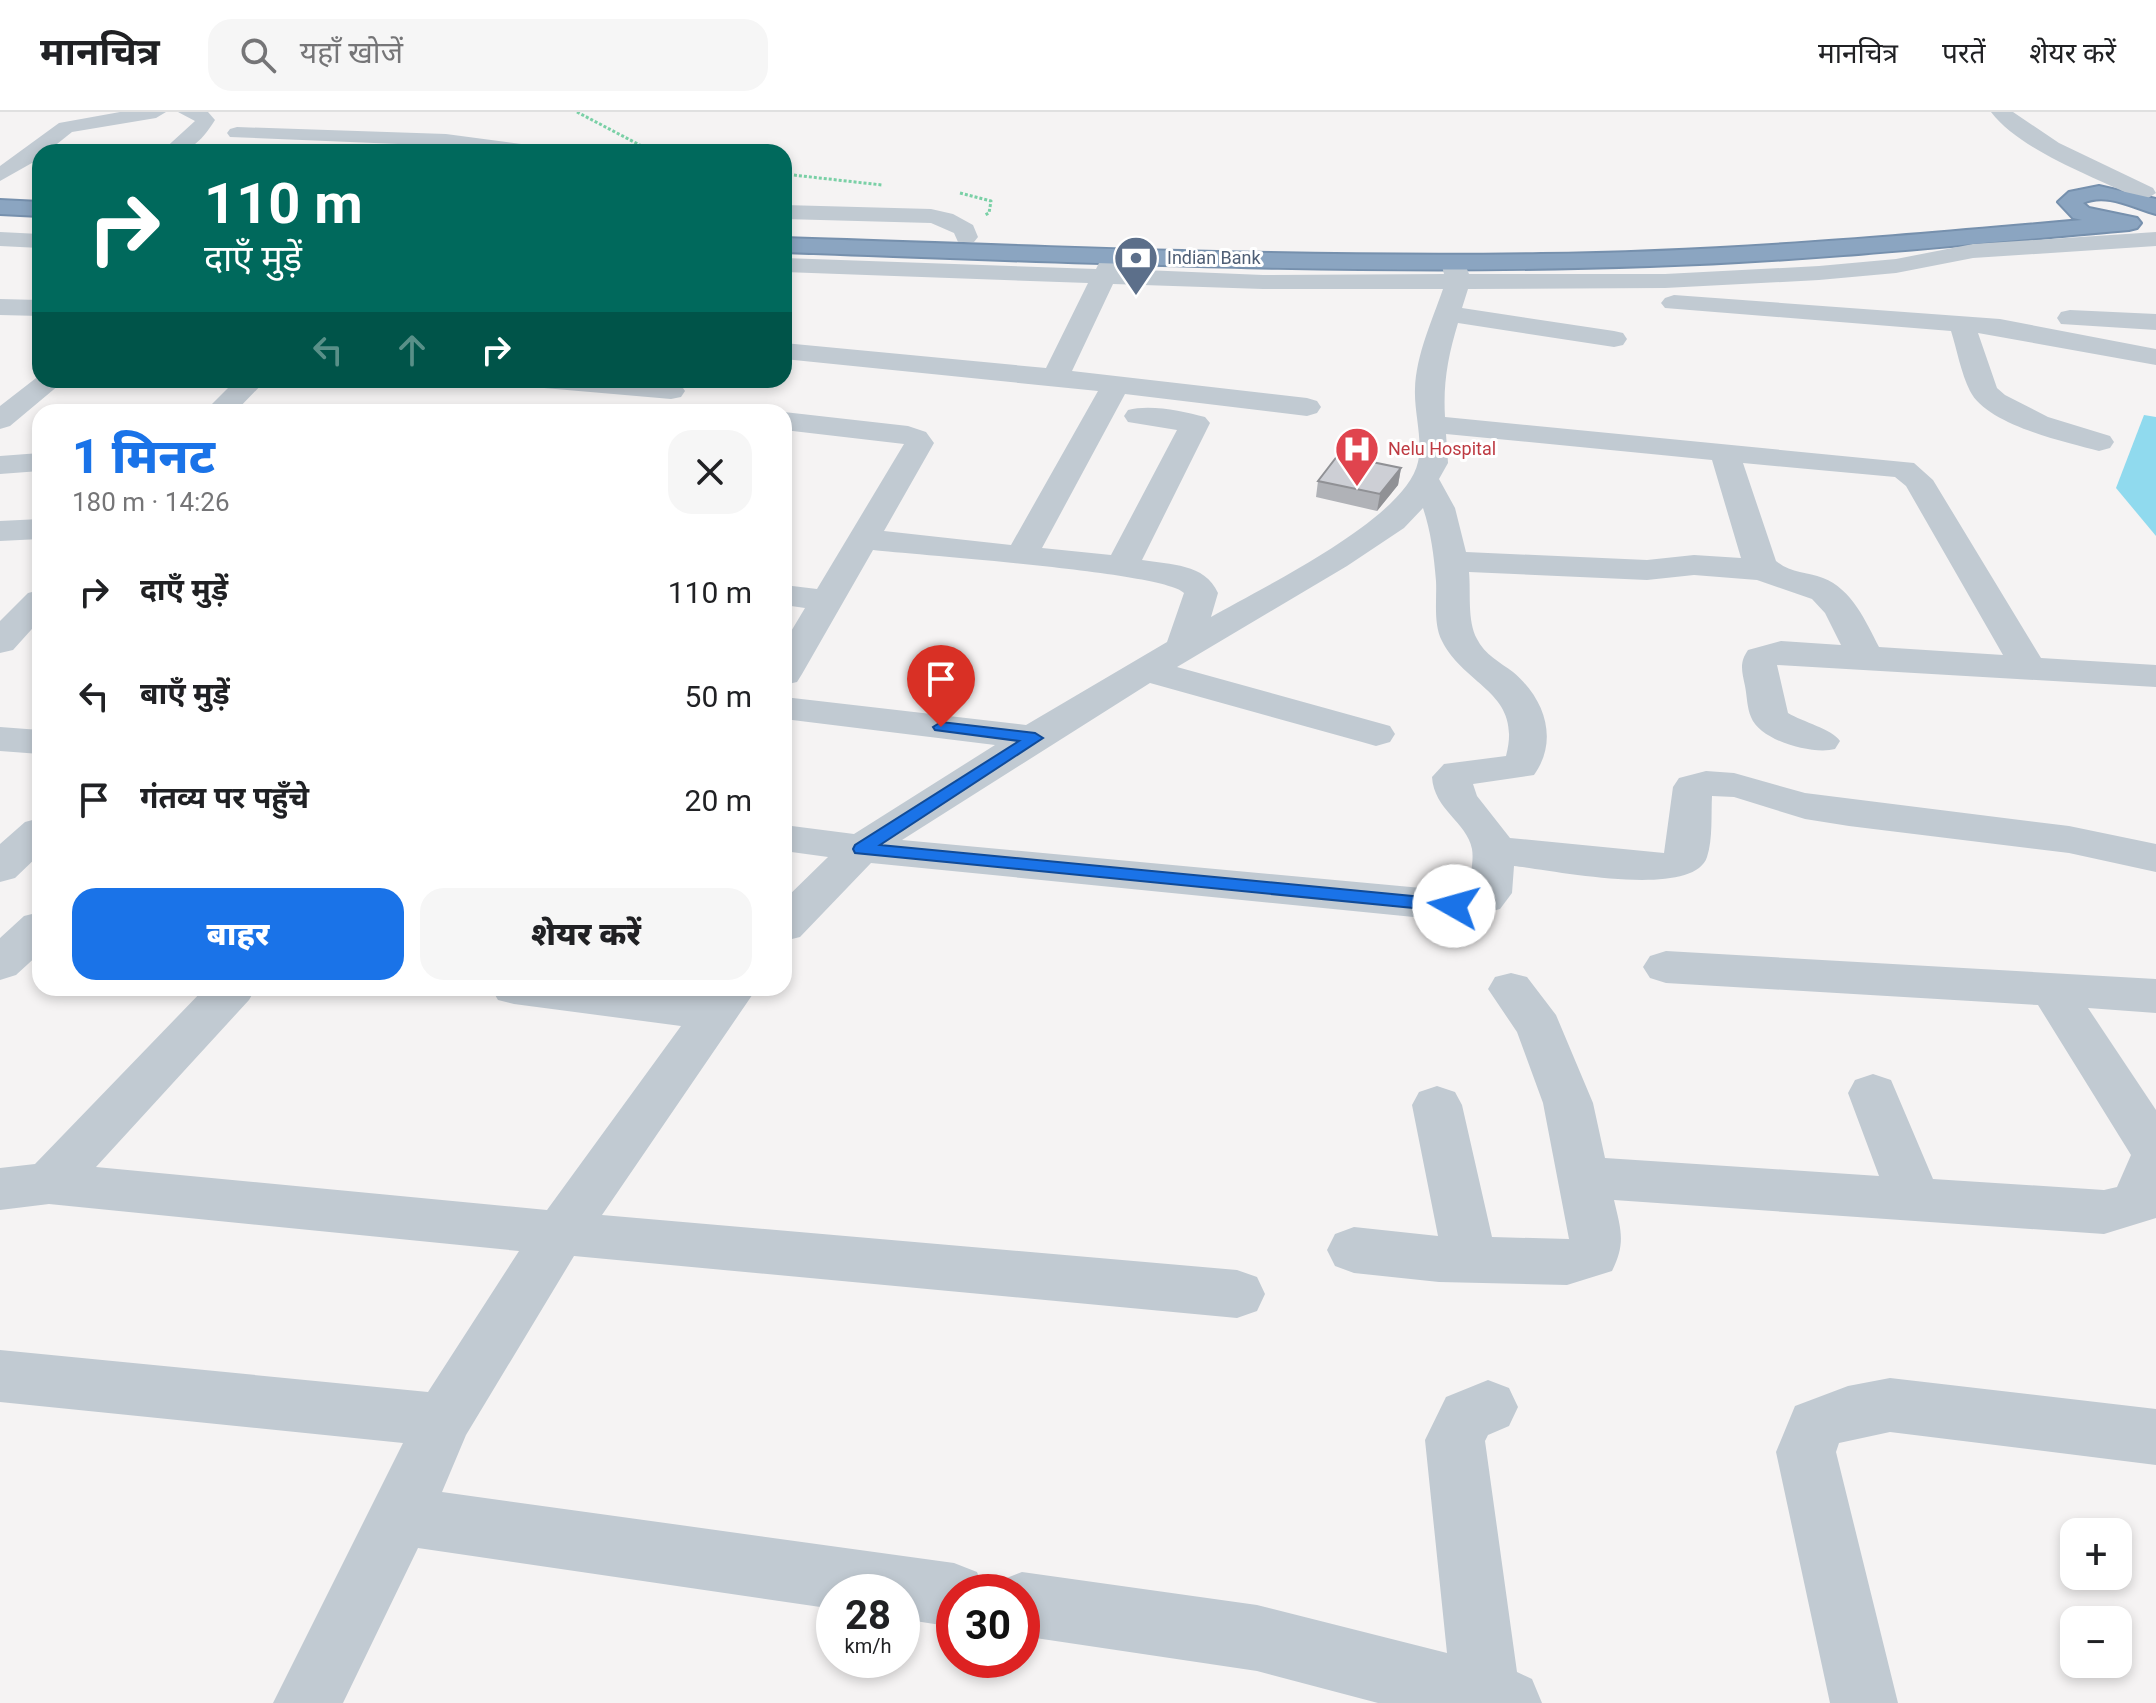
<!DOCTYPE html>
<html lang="hi">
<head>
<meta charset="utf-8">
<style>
	:root { --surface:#fff; --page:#f6f6f6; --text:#202124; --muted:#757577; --line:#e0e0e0; --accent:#1a73e8 }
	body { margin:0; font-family:Roboto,"Noto Sans Devanagari",sans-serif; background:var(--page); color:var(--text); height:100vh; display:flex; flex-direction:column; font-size:30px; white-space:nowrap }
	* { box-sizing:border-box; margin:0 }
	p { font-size:26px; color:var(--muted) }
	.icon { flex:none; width:44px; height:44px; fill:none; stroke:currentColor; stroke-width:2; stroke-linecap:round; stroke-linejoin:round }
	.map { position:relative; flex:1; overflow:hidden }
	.side { position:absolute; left:32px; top:292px; width:760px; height:592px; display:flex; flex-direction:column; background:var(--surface); border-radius:24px; box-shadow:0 4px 12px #0003 }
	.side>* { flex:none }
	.banner { position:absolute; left:32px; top:32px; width:760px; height:244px; border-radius:24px; box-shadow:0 4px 12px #0003; background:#00695c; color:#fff; overflow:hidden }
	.buttons { position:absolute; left:2060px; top:1406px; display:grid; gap:16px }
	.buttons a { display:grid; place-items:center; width:72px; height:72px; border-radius:16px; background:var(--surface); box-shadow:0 4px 12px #0003; font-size:40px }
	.speed { position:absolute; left:816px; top:1462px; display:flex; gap:16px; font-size:40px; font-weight:700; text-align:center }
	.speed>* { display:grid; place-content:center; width:104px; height:104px; border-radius:50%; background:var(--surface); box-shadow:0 4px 12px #0003; line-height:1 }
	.speed small { font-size:20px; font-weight:400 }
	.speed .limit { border:12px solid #d22; background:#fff; color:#111 }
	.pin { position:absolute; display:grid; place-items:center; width:68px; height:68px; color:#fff; margin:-82px -34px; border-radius:50% 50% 50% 0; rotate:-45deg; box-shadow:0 0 8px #0007 }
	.pin .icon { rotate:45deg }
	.me { position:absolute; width:88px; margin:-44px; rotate:277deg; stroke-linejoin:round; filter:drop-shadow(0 0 6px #0008) }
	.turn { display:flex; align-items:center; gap:28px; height:168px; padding:0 40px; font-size:36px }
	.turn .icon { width:104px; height:104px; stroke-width:2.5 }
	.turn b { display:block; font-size:56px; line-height:68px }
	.lanes { display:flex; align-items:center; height:76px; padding:0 40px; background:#0003; justify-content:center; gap:40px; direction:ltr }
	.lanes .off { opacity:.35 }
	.round { display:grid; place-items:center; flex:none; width:84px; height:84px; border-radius:24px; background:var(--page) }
	.head { display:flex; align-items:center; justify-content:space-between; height:136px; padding:0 40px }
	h1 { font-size:48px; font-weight:800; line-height:60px; color:var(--accent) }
	.primary-button { display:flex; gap:16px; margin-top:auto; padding:16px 40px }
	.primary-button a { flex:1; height:92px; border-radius:24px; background:var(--accent); color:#fff; font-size:32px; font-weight:800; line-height:92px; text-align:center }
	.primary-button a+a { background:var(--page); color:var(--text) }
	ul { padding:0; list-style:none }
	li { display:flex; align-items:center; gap:24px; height:104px; padding:0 40px }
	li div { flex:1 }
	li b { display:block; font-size:30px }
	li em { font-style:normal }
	header { display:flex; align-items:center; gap:48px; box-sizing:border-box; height:112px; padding:0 40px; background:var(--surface); border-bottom:2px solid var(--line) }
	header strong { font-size:38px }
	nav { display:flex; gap:44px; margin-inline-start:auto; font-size:28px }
	.search { width:560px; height:72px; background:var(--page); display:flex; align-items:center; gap:20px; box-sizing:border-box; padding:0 28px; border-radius:24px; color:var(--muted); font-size:30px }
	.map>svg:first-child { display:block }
</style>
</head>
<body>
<header>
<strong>मानचित्र</strong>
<div class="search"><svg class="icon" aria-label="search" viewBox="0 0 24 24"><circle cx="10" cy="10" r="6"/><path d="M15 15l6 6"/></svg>यहाँ खोजें</div>
<nav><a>मानचित्र</a><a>परतें</a><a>शेयर करें</a></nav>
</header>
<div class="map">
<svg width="2156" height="1591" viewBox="0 0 2156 1591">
	<rect width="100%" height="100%" fill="#f5f3f3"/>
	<path fill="#90daee" d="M2144,303L2156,305V424L2116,376Z"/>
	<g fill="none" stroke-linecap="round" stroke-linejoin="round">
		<g stroke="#7690ad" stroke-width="4">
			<path id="highway" d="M2099,74L2156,87V102C2133,96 2107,80 2083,91L2089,96L2137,106L2141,111L2137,116L2129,118C1970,132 1810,149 1650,154C1361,164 1072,150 784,140V126C1036,134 1289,146 1541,142C1722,140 1902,124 2082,108L2073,106L2058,90L2069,80Z
				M0,88L40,90V104L0,102Z"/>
		</g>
		<path stroke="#7ad0a6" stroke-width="3" stroke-dasharray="3 2" stroke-linecap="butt" d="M577,0L653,40
			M784,62L882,73
			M960,81L991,89L989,101L985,103"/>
		<path fill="#c1cad2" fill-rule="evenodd" d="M120,0H166L156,6L72,20L47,40H40L39,47L0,69V54L59,11Z
			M178,0H208L215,8C199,33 190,40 161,40L195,9Z
			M1991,0H2013L2059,31L2153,76L2156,81L2145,88L2137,86C2093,64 2021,39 1991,0Z
			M237,15L446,22L536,34L546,40H489L446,34L230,25L227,21L230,17Z
			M784,93L931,97L953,102L973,113L978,125L974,130H958L954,121L931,111L784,107Z
			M0,120L40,122V136L0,134Z
			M2156,120V134L1973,146L1896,161L1819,168L1665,176L1468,177L1462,196L1614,219L1623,221L1627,227L1623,233L1614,235L1458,211C1448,244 1443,271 1445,305L1914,351L1933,368L2041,546L2156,553V575L1777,553L1788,601C1803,610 1832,617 1840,629L1835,637C1813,643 1760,629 1751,605C1747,596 1747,584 1745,574C1742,559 1739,551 1748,538L1781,529L1841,533L1825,501L1812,487L1757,468L1694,463L1647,468L1469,460C1471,480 1467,509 1477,527C1484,542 1501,551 1513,560C1545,587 1559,628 1534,663L1473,672L1477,684L1510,726L1664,741L1673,675L1679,666L1706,659L1734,661L1805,681L2069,714L2156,732V760L2069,741L1849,714L1805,707L1734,685L1712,684C1711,702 1713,727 1707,745C1693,788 1551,758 1514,754L1512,781L1500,797L1454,809L871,751L800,825L784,829V788L828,745L784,739V713L854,722L995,633L784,607V585L1026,613L1167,530L1184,481C1166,460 917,443 873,438L802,562L797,570L784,573V531L805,496L784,493V473L817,477L904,332L784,318V300L908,314L926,320L934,331L884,419L1011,433L1098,279L784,247V231L1046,256L1088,171L784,160V146L1096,157L1105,139H1123L1126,144L1120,157L1263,163L1444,162L1441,150L1444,145H1462L1469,162H1665L1819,154L1896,147L1973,132ZM1113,172L1263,177H1443C1432,209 1416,243 1415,277C1414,300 1423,328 1418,350C1406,407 1261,476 1211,505L1218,481C1205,451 1170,453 1142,448L1210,311L1205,305C1183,299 1150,292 1128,298L1124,304L1128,310L1177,318L1111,443L1042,436L1125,282L1307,304L1317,301L1321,295L1317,289L1307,286L1072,259ZM1446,322L1712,348L1741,446L1694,443L1647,448L1466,440L1455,396L1439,367L1448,351ZM1743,351L1895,365L1906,374L2003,543L1879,535C1866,510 1852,477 1823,466C1807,460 1790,461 1776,449ZM1423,396C1431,420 1434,444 1436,469C1437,487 1433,512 1442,529C1465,575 1523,580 1506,644L1444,652L1432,665C1434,698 1467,710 1472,737C1474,749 1470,764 1469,776L1454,779L902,728L1150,571L1362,630L1376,634L1390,630L1395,622L1390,614L1177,555L1347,454L1404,416Z
			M1674,183L2000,207L2156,237V253L1978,221L1997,276L2005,283L2048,305L2110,324L2114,330L2110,336L2099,339C2065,330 1987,313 1970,279C1961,261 1957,238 1951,219L1665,196L1661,191L1665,186Z
			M0,187L40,188V204L0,203Z
			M2070,198L2156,202V218L2061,212L2057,206L2061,200Z
			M40,263V268H65L10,314L0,317V294Z
			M236,268H266L235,300H204Z
			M530,268H642L681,273L685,279L681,285L671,287L544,276L534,274Z
			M40,341V359L0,362V344Z
			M40,407V427L0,429V409Z
			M40,478V508L13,538L0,541V509L28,481Z
			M0,615L40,618V642L0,639Z
			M40,706V742L15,766L0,770V732L25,710Z
			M40,800V841L16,863L0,868V826L24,804Z
			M1666,839L2156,867V901L2088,896L2156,998V1106L2104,1122L1614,1088C1621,1118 1626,1131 1612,1159L1567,1173L1439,1170L1354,1161L1335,1154L1327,1138L1335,1122L1354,1115L1438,1124L1412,993L1419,980L1437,974L1455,980L1462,993L1492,1125L1569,1127L1543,991L1517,920L1488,877L1495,865L1511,861L1527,865L1556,903L1593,991L1605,1046L1879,1064L1848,981L1855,968L1873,962L1891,968L1933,1067L2104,1078L2117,1075L2131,1043L2038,893L1666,871L1650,866L1643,855L1650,844Z
			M205,876H256L249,888L96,1055L547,1098L681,914L514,892L498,888L491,876H649L704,883L709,876H757L602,1103L1237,1158L1257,1165L1265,1182L1257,1199L1237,1206L574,1144L466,1323L442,1380L954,1451L977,1460L985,1480H954V1515L902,1507V1480H834V1497L418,1436L343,1591H273L403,1331L0,1290V1238L428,1280L519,1139L49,1092L0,1098V1056L35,1052Z
			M1890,1266L2156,1297V1353L1890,1320L1839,1331L1836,1340L1898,1591H1830L1776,1340L1795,1294L1848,1274Z
			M1488,1268L1509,1276L1518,1295L1509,1314L1488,1323L1485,1329L1517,1560L1532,1567L1542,1591H1378L1257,1559L1022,1524V1480H994L999,1469L1022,1460L1257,1493L1447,1541L1425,1328L1446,1285Z"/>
		<use href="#highway" fill="#8ba5c1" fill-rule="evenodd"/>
	</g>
	<path fill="#b0b2b7" d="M1401,356L1398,373L1377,399L1316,385L1318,369Z"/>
	<path fill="#909195" d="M1401,356L1398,373L1377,399L1380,382Z"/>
	<path fill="#cdcfd5" stroke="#909195" stroke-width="2" d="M1338,343L1401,356L1380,382L1318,369Z"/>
	<path fill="#1a73e8" stroke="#114b97" stroke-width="2" d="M941,610L1035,621L1043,626L880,733L1454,788L1463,794L1454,800L855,741L853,737L855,733L1019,629L935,618L933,615Z"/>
	<defs>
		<g id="bank-pin" transform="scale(2.3)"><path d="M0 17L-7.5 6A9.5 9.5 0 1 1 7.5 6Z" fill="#5c6f8a" stroke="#fff"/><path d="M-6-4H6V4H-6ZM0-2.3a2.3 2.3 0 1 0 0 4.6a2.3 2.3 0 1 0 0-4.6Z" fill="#fff"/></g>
		<g id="hospital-pin" transform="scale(2.3)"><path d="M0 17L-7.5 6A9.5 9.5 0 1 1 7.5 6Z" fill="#e0444e" stroke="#fff"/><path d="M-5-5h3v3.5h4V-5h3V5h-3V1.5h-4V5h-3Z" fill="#fff"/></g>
	</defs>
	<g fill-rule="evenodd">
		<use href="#bank-pin" x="1136" y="146"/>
		<use href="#hospital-pin" x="1357" y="337"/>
	</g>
	<g text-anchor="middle" stroke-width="6" stroke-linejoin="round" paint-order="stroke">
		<g font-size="18" fill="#4e5e75" stroke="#fff" text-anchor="start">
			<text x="1167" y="152">Indian Bank</text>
		</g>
		<g font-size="18" fill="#be3a42" stroke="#fff" text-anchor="start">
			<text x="1388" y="343">Nelu Hospital</text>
		</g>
	</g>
</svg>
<div class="buttons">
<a>+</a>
<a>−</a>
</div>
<div class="speed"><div>28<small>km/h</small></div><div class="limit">30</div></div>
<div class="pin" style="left:941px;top:615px;background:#d93025"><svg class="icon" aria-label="arrive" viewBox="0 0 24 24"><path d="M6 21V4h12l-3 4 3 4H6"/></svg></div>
<svg class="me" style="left:1454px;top:794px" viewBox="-20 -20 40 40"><circle r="19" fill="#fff"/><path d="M0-13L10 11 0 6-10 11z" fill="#1a73e8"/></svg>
<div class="banner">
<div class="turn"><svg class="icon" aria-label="right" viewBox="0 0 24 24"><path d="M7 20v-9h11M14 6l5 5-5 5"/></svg><div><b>110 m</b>दाएँ मुड़ें</div></div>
<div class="lanes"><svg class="icon off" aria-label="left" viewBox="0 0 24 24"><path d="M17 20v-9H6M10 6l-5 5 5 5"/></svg><svg class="icon off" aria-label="ahead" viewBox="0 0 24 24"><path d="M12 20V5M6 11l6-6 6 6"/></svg><svg class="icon" aria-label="right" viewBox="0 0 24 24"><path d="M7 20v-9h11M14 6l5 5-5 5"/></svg></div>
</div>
<section class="side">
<div class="head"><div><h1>1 मिनट</h1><p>180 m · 14:26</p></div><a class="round"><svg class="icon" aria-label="close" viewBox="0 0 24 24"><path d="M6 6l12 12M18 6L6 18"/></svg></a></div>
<ul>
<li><svg class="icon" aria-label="right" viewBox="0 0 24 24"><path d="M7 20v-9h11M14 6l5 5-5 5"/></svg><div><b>दाएँ मुड़ें</b></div><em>110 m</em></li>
<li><svg class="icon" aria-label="left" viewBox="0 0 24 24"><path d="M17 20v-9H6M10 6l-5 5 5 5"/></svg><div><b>बाएँ मुड़ें</b></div><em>50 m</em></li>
<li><svg class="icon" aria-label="arrive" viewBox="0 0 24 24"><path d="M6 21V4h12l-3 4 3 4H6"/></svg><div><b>गंतव्य पर पहुँचे</b></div><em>20 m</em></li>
</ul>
<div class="primary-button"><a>बाहर</a><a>शेयर करें</a></div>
</section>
</div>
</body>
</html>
